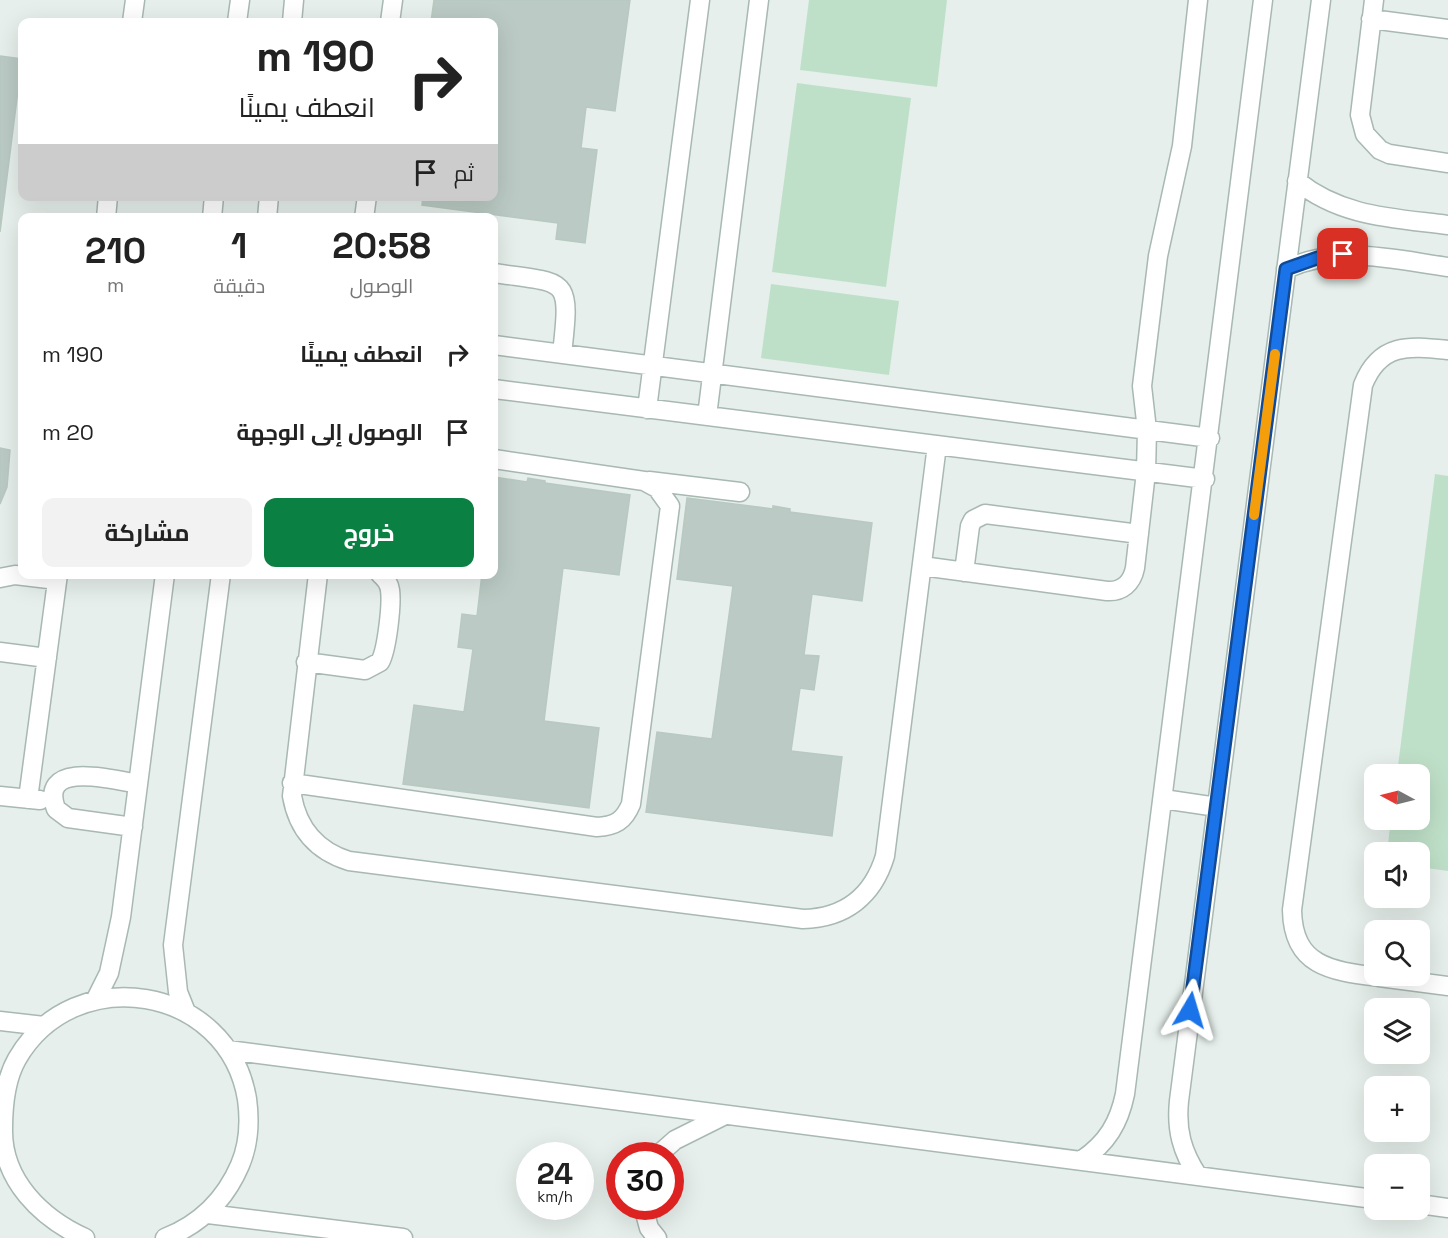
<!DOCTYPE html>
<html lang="ar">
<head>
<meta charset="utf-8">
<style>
	:root { --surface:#fff; --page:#f2f2f2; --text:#222; --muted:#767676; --accent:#0b8043 }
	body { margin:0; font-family:"Space Grotesk",Cairo,sans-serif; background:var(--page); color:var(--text); direction:rtl; height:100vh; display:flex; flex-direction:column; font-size:22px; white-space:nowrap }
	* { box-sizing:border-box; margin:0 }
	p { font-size:20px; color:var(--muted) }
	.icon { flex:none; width:33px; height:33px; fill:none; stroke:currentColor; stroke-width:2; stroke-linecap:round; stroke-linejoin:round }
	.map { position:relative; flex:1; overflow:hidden; direction:ltr }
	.drawer { position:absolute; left:18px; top:213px; width:480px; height:366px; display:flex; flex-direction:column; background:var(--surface); border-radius:12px; box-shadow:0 6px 24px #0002; direction:rtl }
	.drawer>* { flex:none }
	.hud { position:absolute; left:18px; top:18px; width:480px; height:183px; border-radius:12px; box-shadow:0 6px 24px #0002; direction:rtl; background:#fff; color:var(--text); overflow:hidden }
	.needle { width:39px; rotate:277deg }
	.controls { position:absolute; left:1364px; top:764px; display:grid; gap:12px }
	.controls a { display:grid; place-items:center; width:66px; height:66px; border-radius:12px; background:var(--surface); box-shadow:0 6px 24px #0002; font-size:30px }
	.speed { position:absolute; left:516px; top:1142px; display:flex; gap:12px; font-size:30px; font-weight:700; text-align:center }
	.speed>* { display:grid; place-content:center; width:78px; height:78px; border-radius:50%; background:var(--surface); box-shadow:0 6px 24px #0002; line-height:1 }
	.speed small { font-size:15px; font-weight:400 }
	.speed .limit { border:9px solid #d22; background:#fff; color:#111 }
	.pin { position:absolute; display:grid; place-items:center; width:51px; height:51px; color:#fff; margin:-26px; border-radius:12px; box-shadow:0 3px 9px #0006 }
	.me { position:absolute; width:66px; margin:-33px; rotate:7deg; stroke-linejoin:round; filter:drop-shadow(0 0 4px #0008) }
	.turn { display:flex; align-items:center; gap:21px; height:126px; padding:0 24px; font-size:27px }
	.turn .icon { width:78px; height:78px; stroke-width:2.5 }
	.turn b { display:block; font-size:42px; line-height:51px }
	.then { display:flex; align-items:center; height:57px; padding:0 24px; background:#0003; gap:12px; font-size:22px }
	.eta { display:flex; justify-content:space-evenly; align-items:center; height:102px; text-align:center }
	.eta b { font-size:36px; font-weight:700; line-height:42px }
	.action { display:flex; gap:12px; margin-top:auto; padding:12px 24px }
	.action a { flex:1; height:69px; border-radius:12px; background:var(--accent); color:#fff; font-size:24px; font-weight:700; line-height:69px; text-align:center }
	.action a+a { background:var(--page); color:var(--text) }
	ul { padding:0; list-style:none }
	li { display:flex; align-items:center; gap:18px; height:78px; padding:0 24px }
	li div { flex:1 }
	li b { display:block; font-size:22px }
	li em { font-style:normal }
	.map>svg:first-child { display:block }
</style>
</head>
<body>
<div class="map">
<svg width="1448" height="1238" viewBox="0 0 1448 1238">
	<rect width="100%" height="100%" fill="#e6efeb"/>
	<path fill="#bfe0c8" d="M809,0H947L937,87L800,70Z
		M797,83L911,98L886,287L772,272Z
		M771,284L899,301L889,375L761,358Z
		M1435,474L1448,476V871L1419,867V852H1387L1391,819H1419V774H1397Z"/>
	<path fill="#bbcac4" stroke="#b8c9c2" stroke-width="1.5" d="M434,0H630L615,111L586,107L581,148L597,150L585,243L556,239L558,223L422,205L423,196H494V22H431Z
		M0,56L22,59L0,232Z
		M0,448L10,450L7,487L0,504Z
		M494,477L527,482L528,478L545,481V483L630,495L619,575L563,568L544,721L599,728L589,808L403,784L414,705L464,712L473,649L458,647L462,614L477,616L482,574H494Z
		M687,498L773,509V506L790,509V512L872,523L862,601L812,594L804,655L819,656L814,690L800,688L791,751L842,757L832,836L646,812L657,732L712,739L733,586L677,579Z"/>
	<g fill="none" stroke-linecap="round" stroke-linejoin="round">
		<g stroke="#a8b8b2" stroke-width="21">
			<path id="minor" d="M1374,0L1360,115L1365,134L1380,150L1389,154L1448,163
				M1371,19L1448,29
				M132,22L135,0
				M237,22L240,0
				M292,22L294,0
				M390,22L393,0
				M1297,181C1341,217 1394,218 1448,225
				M106,218L108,196
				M212,218L214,196
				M267,218L269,196
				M364,218L367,196
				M1286,269C1340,245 1391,259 1448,267
				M494,273C568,284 571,275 562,354
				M494,345L1210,438
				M1448,350C1410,346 1380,342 1363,385L1292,910C1293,967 1332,971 1379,977C1402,980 1425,983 1448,986
				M494,389L1205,479
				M647,409L700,0
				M707,416L759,0
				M649,481L740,492
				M922,566L1107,591C1122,592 1132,583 1135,568L1146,472L1147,430L1142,386L1158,256L1182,146L1198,0
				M964,572L970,526L973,520L985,514L1139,534
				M318,574L292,796C298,830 317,851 349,861L803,919C845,918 873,896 885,856L937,445
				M0,578L15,575L57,580
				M0,652L47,658
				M306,662L365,670L380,662C387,650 392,604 390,590C389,583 385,578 380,574
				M292,783L597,827C615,826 624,821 631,804L670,506L657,488L644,481L494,459
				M0,796L40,800
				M28,799L58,574
				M1163,799L1217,807
				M133,827L68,818L56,809C38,759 115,780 138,784
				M96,999L109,973L121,917L165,574
				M186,1012L178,992L173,945L221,574
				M0,1021L44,1026
				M228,1050L1374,1199
				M658,1155L675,1140L725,1115
				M1082,1160C1107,1143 1119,1123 1125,1094L1263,0
				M1198,1176C1182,1152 1176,1130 1179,1101L1321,0
				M1419,1204L1448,1208
				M643,1206L649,1228L657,1238
				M208,1214L403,1238
				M85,1238C41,1218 2,1180 3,1129C3,1105 5,1080 17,1059C74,960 228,985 247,1099C250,1121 249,1144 240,1165C225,1200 201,1224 165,1238"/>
		</g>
		<use href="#minor" stroke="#fff" stroke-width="18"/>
	</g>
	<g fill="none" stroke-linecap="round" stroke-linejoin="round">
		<g stroke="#114b97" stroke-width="15">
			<path id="route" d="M1190,1010L1286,269L1323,256L1343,254"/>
		</g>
		<use href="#route" stroke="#1a73e8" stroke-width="10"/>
		<path stroke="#f59e0b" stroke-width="10" d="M1254,515L1275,354"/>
	</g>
</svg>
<div class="controls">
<a><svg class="needle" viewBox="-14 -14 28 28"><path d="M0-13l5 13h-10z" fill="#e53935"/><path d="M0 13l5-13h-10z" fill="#767676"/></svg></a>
<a><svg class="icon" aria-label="sound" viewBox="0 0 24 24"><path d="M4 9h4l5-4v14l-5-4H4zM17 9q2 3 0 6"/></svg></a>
<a><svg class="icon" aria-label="search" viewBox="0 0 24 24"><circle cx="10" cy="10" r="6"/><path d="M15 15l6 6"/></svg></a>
<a><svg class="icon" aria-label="layers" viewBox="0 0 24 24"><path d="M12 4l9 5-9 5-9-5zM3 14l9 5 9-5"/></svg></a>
<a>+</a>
<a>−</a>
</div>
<div class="speed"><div>24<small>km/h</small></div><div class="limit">30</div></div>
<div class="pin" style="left:1343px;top:254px;background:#d93025"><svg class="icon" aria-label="arrive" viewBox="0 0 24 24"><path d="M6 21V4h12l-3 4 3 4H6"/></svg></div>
<svg class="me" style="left:1190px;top:1010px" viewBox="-20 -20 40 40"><path d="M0-17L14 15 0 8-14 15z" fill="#1a73e8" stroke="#fff" stroke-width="4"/></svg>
<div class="hud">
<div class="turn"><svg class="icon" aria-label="right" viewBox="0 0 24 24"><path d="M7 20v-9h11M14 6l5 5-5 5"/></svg><div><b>190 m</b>انعطف يمينًا</div></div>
<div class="then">ثم<svg class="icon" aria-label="arrive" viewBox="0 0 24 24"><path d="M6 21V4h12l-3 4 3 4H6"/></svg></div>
</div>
<section class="drawer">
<div class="eta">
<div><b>20:58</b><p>الوصول</p></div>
<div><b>1</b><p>دقيقة</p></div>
<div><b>210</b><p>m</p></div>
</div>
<ul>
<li><svg class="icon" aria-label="right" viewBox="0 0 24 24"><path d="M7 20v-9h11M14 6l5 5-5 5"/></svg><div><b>انعطف يمينًا</b></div><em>190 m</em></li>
<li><svg class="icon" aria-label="arrive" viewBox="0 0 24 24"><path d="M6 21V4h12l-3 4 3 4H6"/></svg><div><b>الوصول إلى الوجهة</b></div><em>20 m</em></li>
</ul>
<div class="action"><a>خروج</a><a>مشاركة</a></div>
</section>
</div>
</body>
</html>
